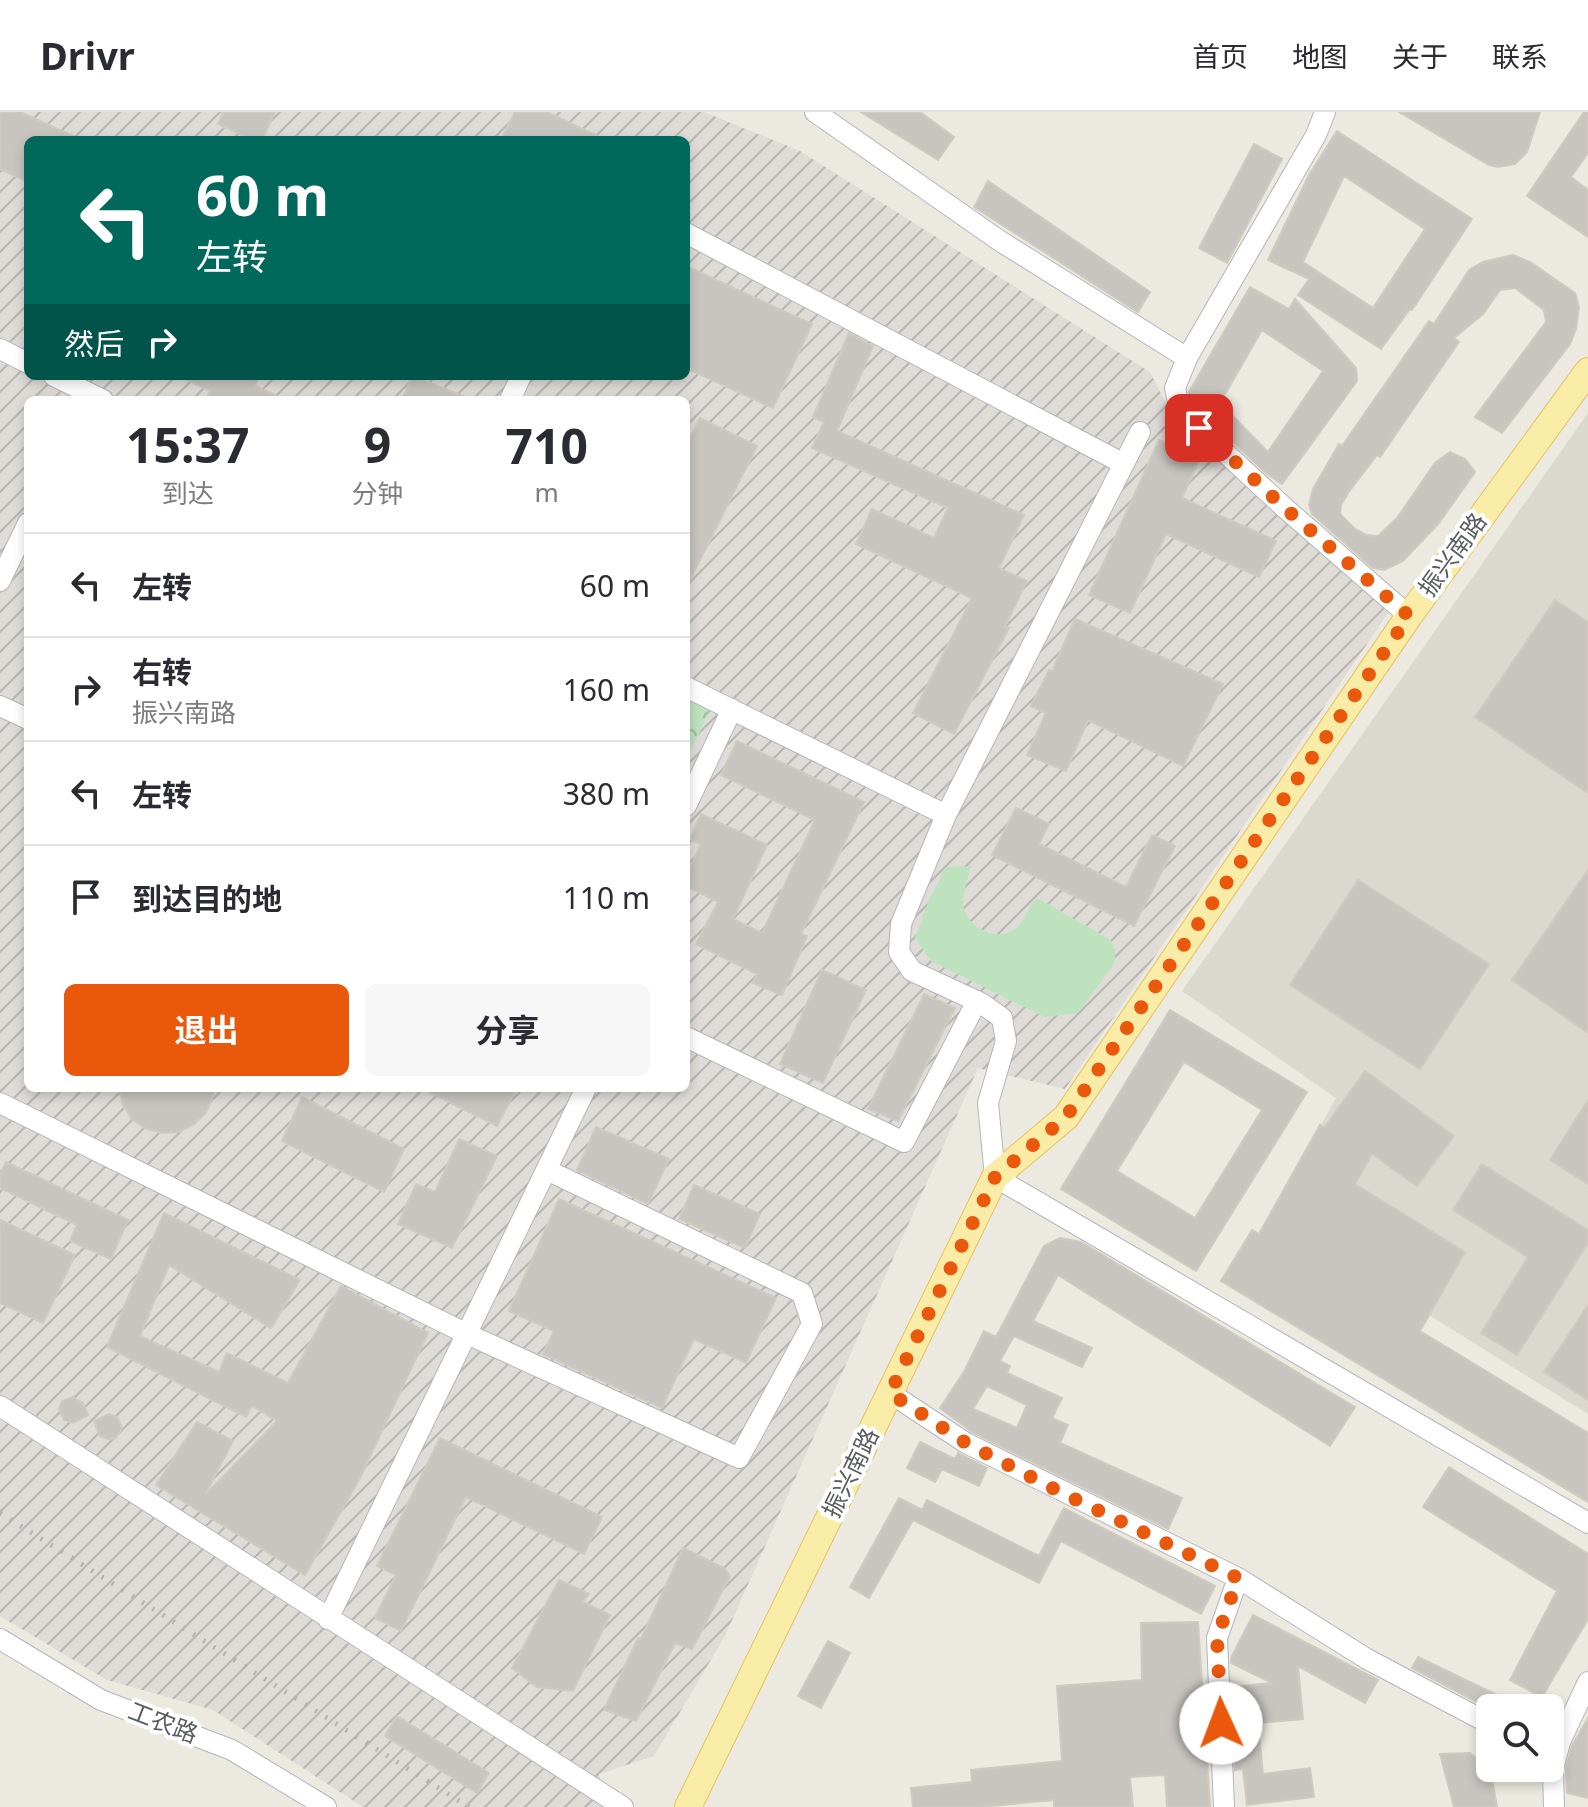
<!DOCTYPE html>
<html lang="zh">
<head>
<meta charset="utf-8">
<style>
	:root { --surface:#fff; --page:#f7f7f7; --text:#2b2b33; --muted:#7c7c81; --line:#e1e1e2; --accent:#ea580c }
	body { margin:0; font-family:"Noto Sans","Noto Sans SC",sans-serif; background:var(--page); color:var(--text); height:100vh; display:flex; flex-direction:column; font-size:30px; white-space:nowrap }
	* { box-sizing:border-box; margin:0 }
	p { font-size:26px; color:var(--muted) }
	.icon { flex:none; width:44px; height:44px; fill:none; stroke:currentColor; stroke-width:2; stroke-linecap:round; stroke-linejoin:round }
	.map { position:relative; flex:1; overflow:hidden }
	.sheet { position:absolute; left:24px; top:284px; width:666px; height:696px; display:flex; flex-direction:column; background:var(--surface); border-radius:12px; box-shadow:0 4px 12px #0003 }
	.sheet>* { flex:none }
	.top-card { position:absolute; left:24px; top:24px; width:666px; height:244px; border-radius:12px; box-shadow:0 4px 12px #0003; background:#00695c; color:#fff; overflow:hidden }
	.buttons { position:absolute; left:1476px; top:1582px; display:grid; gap:16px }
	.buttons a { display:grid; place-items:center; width:88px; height:88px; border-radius:12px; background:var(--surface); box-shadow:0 4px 12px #0003; font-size:40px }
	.pin { position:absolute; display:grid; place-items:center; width:68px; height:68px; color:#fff; margin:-34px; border-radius:16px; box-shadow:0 4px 12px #0006 }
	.me { position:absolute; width:88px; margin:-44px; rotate:358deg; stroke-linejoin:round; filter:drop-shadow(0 0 6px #0008) }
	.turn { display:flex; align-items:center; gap:28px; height:168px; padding:0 40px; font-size:36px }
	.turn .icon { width:104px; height:104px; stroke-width:2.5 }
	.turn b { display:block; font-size:56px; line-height:68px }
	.then { display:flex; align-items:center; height:76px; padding:0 40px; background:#0003; gap:16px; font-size:30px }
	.eta { display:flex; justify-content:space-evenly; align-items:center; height:136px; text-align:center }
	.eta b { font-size:48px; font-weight:700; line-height:56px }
	.button { display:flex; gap:16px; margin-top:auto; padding:16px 40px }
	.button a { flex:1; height:92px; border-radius:12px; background:var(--accent); color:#fff; font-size:32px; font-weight:700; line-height:92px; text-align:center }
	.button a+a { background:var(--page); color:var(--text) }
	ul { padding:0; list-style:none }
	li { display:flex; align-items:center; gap:24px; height:104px; padding:0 40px; border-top:2px solid var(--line) }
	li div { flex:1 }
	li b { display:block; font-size:30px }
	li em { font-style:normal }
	header { display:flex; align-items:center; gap:48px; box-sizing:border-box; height:112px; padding:0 40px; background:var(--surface); border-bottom:2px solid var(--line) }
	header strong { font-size:38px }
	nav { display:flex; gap:44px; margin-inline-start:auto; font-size:28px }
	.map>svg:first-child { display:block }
</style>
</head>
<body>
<header>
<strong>Drivr</strong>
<nav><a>首页</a><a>地图</a><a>关于</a><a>联系</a></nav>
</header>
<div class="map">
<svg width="1588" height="1695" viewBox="0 0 1588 1695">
	<defs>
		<pattern id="industrial-furrows" width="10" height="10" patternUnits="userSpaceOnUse" patternTransform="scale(2)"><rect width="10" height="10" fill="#dfdcd8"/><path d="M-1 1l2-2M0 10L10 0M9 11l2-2" fill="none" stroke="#b8b6b3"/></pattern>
		<pattern id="forest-crowns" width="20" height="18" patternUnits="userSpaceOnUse" patternTransform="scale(2)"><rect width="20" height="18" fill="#bee2be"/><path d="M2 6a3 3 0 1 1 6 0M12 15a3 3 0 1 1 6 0" fill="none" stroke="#9dba9e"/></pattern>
	</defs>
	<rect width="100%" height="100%" fill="#ebe9e0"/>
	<path fill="url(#industrial-furrows)" fill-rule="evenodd" d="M0,0H704L800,39L1150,260L1175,309L1390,498L1065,977L978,956L725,1524L654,1644L599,1662L608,1695H363L213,1598L107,1568L0,1504ZM28,28H686V264H28ZM28,288H686V976H28Z"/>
	<path fill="#dbd8cf" d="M1588,301V1302L1270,1104L1336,986L1182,879Z"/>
	<path fill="#bee2be" d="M971,754C968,766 961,786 964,797C970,817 998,830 1015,817C1026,808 1027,795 1037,786L1111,828L1116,840L1114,852L1078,901L1045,905L1022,894L931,849L915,826L929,788L946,755Z"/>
	<path fill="url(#forest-crowns)" d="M686,587L710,599L686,648Z"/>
	<path fill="#c8c5c0" stroke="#cfcabf" stroke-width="2" fill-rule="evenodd" d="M0,0H20L82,28H28V70L0,57Z
		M223,0H275L262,28H253L218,12Z
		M515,0H547L606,28H501Z
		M861,0H920L954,25L938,48Z
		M1399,0H1540L1527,40L1515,52L1498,55L1489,53Z
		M1584,0H1588V41L1571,65L1588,78V125L1527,84Z
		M1337,19L1472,107L1412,198L1410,197L1381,237L1298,183L1309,167L1268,148L1309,63ZM1344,64L1425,117L1373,196L1303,150Z
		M1254,32L1282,47L1227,151L1199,136Z
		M988,69L1150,180L1138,200L974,95Z
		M1513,143L1530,150L1575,181L1579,195L1576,217L1570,232L1502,321L1475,305L1546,210L1544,198L1515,176L1500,178L1483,202L1454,226L1459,230L1380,345L1377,343L1348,381L1341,393L1340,402L1355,417L1366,423L1378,424L1397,406L1435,351L1450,340L1465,347L1475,360L1439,411L1403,449L1384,458L1373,456L1312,402L1309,393L1313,377L1339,332L1342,334L1429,209L1434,212L1469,158L1483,150Z
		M686,154L812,212L773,296L686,256Z
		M1250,175L1289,197L1295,187L1356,256L1357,269L1282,372L1266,361L1192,292L1189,280ZM1262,218L1323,259L1268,340L1220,291Z
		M849,221L873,234L837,319L1024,403L999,456L1027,469L1005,514L1009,516L954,622L913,601L972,486L856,432L872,397L934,426L948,396L812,336L824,310L813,305Z
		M179,264H259L255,274L285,288H206L210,279Z
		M412,264L471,287V288H402Z
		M700,306L757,334L686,476V334Z
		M1159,328L1200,346L1182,386L1276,429L1259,465L1166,422L1130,501L1089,483Z
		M1555,488L1588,510V681L1475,605Z
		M1075,507L1223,572L1183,654L1088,608L1066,659L1027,643L1046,601L1031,594L1049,558L1052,559Z
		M737,629L864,690L801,822L807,824L782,883L753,871L757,862L696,832L718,790L686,774V764L701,732L690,727L701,702L767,733L733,807L762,821L815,708L721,663Z
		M1016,696L1049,712L1039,732L1126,775L1152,723L1175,734L1134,814L992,743Z
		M1588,758V921L1512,868Z
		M1358,768L1489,852L1420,957L1290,873Z
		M822,858L866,878L823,971L780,952Z
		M924,882L955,896L898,1009L868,997Z
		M1170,898L1307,980L1196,1159L1061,1077ZM1184,950L1262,998L1195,1106L1117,1059Z
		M1365,959L1454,1024L1417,1074L1372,1042L1355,1072L1465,1140L1420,1219L1588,1321V1390L1221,1169L1252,1118L1259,1122L1320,1013L1324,1016Z
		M119,976H214L212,988L205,1002L193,1013L178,1020L161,1021L145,1016L132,1007L123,993Z
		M421,976H517L497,1014Z
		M302,985L404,1037L384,1080L282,1029Z
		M1588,988V1072L1550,1048Z
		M596,1015L669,1047L648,1092L577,1058Z
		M459,1027L497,1044L452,1136L398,1112L416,1072L435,1080Z
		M6,1050L128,1108L111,1147L70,1129L77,1113L0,1076V1062Z
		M1482,1052L1588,1118V1131L1517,1243L1481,1221L1528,1145L1453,1098Z
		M694,1073L760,1102L745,1136L679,1107Z
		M559,1087L776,1186L746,1251L694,1227L662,1296L543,1242L554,1219L509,1199Z
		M164,1101L300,1168L271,1216L169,1153L140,1224L219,1260L227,1241L288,1271L341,1174L428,1221L359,1368L305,1463L156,1373L197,1310L233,1329L205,1383L277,1309L252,1294L246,1305L107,1235Z
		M0,1108L75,1143L43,1211L0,1191Z
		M1060,1126L1081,1130L1355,1295L1330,1334L1058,1163L1033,1209L1092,1236L1082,1255L1014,1224L1000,1249L1010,1254L1007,1261L1062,1286L1052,1306L1068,1313L1060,1331L1182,1386L1168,1417L972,1320L940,1296L965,1258L984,1219L996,1225L1044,1134ZM987,1274L1027,1293L1017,1316L973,1297Z
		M1588,1193V1288L1544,1260Z
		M73,1285L83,1291L88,1303L73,1311L64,1308L59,1297L62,1289Z
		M109,1302L117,1305L122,1316L116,1326L108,1327L100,1324L94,1309Z
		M440,1326L602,1405L584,1442L466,1385L401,1519L375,1506L396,1463L377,1454Z
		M920,1330L955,1347L958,1341L987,1356L979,1374L942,1357L935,1370L907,1356Z
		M1449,1355L1588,1442V1507L1542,1585L1510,1568L1557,1479L1423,1395Z
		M899,1386L922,1398L927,1388L1039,1444L1064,1396L1215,1474L1201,1502L1061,1429L1039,1471L913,1408L869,1486L850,1475Z
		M683,1436L724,1456L730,1464L692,1537L675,1531L636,1609L604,1598L638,1526L641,1527Z
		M559,1468L589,1482L583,1490L610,1503L573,1579L537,1575L512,1556Z
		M1253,1503L1378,1568L1365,1591L1298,1554L1303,1607L1258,1611L1263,1662L1310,1656L1314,1685L1247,1693L1243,1657L1235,1658L1232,1575L1272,1571L1231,1551V1546Z
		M1198,1510L1210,1695H1167L1165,1663L1130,1665L1133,1695H1054V1688L980,1695H913L911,1676L972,1670L971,1658L1062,1649L1057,1574L1142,1568L1141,1511Z
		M828,1529L850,1541L821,1596L798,1584Z
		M1418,1545L1501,1585L1494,1596L1490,1597L1412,1556Z
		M397,1604L489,1661L477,1681L385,1624Z
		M1588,1606V1686L1567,1681L1566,1657L1572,1634Z
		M1470,1641L1481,1651L1489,1650L1497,1695H1454L1440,1642Z"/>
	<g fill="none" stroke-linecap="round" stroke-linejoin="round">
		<g stroke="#b3b6ba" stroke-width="22">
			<path id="minor" d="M815,0L1000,129L1187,246
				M1325,0L1316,23L1187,246L1175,276L1180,299L1286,397L1409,504
				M686,121L1124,352
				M0,237L28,251
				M54,264L103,288
				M510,288L521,264
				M1140,320L946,703L901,812L899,840L912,859L981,891L1002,906L1006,929L988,991L995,1065L1588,1411
				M0,469L28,411
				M686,575L946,703
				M0,594L28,607
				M686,694L732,597
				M686,925L904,1030L977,889
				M0,991L467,1222L739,1346L812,1212L802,1181L547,1058
				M890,1281L966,1331L1238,1466L1367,1547L1490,1612
				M0,1294L623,1695
				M328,1507L586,976
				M0,1527L101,1588L232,1638L326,1695
				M1224,1695L1217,1526L1238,1466
				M1554,1695L1553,1657L1560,1630L1588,1570"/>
		</g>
		<g stroke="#e7c15d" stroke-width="28">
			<path id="major" d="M688,1695L995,1065L1066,1005L1409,504L1588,259"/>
		</g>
		<use href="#minor" stroke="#fff" stroke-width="20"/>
		<use href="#major" stroke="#f9eca7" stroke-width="26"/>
		<path stroke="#b1b2b2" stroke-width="5" stroke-dasharray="2 10" stroke-linecap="butt" d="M0,1401L469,1695"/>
	</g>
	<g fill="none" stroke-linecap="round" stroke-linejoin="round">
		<path stroke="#ea580c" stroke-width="14" stroke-dasharray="0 25.2" d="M1199,316L1286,397L1409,504L1066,1005L995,1065L890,1281L966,1331L1058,1379L1238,1466L1217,1526L1221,1611"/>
	</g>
	<g text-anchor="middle" stroke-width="8" stroke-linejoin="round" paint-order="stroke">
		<g font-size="24" fill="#595c60" stroke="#fff">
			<text transform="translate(1453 443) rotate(-54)" y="8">振兴南路</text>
			<text transform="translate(851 1361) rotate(-64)" y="8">振兴南路</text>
			<text transform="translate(163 1611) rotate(21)" y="8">工农路</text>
		</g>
	</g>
</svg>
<div class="buttons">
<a><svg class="icon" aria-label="search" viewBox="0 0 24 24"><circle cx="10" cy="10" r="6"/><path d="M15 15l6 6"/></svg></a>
</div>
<div class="pin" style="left:1199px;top:316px;background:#d93025"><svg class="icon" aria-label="arrive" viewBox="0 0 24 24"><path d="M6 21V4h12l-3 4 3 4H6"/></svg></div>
<svg class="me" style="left:1221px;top:1611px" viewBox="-20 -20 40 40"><circle r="19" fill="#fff"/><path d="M0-13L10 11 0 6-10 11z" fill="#ea580c"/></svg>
<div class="top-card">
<div class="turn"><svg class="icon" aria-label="left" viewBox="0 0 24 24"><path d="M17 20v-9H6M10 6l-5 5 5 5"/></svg><div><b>60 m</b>左转</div></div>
<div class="then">然后<svg class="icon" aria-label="right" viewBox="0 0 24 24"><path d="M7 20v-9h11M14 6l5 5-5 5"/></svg></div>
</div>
<section class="sheet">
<div class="eta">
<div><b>15:37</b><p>到达</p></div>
<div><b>9</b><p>分钟</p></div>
<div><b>710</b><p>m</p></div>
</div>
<ul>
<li><svg class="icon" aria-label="left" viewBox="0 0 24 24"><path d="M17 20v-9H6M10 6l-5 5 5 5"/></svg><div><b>左转</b></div><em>60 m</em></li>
<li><svg class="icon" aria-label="right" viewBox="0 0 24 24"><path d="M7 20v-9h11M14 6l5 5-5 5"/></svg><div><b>右转</b><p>振兴南路</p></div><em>160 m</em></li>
<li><svg class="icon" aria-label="left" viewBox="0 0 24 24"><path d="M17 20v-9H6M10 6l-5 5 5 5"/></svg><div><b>左转</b></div><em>380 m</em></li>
<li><svg class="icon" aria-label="arrive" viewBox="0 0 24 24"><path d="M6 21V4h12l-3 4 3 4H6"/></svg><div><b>到达目的地</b></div><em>110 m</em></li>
</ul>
<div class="button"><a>退出</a><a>分享</a></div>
</section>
</div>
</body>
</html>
